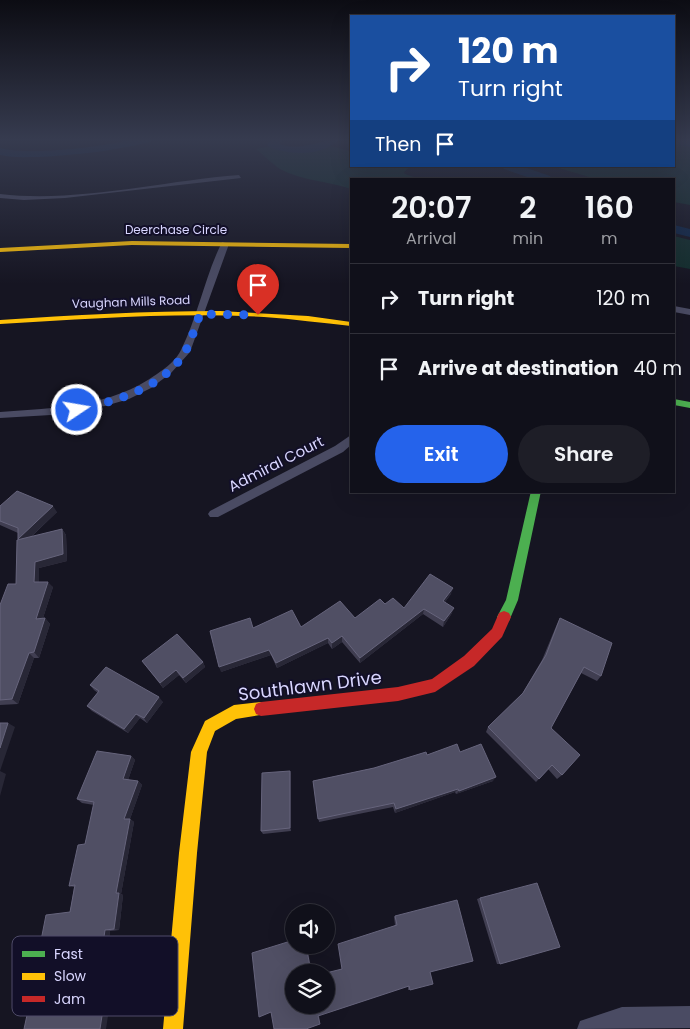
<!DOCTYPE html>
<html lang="en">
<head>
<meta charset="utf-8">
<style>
	:root { --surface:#10101a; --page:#1e1e27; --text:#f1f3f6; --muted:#9c9da2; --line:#303039; --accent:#2563eb }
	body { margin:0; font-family:Poppins,sans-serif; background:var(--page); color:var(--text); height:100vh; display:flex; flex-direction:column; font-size:19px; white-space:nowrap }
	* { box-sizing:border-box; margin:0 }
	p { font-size:16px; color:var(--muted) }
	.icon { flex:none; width:28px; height:28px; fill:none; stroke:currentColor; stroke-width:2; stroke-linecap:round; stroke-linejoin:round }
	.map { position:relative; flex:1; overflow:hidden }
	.panel { position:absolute; left:350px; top:178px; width:325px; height:315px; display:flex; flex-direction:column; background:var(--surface); border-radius:0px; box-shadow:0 5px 20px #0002,0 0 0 1px var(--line) }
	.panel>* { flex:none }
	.hud { position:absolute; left:350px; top:15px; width:325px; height:152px; border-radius:0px; box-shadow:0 5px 20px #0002,0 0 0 1px var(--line); background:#1a4fa0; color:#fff; overflow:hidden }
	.buttons { position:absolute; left:285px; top:904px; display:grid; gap:10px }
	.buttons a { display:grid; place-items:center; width:50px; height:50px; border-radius:50%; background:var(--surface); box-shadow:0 5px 20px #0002,0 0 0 1px var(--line); font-size:25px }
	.pin { position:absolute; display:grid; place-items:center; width:42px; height:42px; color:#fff; margin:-51px -21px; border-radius:50% 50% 50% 0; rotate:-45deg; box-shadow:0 0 5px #0007 }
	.pin .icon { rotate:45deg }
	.me { position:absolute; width:55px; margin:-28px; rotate:78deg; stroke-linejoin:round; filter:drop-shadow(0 0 4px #0008) }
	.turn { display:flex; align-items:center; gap:18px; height:105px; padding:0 25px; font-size:22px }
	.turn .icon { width:65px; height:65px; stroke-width:2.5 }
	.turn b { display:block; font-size:35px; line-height:42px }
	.then { display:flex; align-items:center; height:48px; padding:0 25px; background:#0003; gap:10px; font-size:19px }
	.eta { display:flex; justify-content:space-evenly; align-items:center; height:85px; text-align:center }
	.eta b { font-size:30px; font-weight:600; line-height:35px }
	.action { display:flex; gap:10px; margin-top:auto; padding:10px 25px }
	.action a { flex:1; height:58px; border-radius:30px; background:var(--accent); color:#fff; font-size:20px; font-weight:600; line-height:58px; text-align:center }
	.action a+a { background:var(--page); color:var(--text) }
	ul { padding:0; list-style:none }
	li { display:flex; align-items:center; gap:15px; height:70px; padding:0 25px; border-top:1px solid var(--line) }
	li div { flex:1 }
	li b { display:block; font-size:19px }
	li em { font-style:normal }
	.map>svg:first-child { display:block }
</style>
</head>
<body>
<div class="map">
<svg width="690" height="1029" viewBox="0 0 690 1029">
	<rect width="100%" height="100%" fill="#161522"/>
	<path fill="#132e2d" d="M674,142L690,145V205L674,202V179H596L552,166H674Z
		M276,145C291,159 310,148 328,146C335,146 344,150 351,151V166H411L404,172L405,174L419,179H351V189C328,181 302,181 280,169C272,164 264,155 256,149Z
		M674,236L690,240V269L674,266Z"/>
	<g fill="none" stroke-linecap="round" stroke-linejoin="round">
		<path fill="#0f274a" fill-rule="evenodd" d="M131,140H152L150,142C113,151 76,155 39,157C25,157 13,158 0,155V148C34,156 96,147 131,140Z
			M271,140H283L280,144C300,152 317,140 338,140C321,157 289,155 269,147L267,145Z
			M674,140L690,141V147L674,144Z
			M502,166H521L550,176L552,179H533L504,169Z
			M674,225L690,229V237L674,233Z"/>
		<path fill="#4a4b63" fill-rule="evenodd" d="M239,175L241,178L65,198L24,200L0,198V194C78,203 161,181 239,175Z
			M222,242L229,244L190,352L171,373L151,388L129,399L105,406L51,415L0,418V412C55,408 111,407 157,374C166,368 177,359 181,350C198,316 205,276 222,242Z
			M674,306L690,309V315L674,312Z
			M351,435V445L343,452L218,517H210L208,514L210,511L335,446Z
			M690,1006V1028L577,1029L580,1021L622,1007Z"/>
		<path fill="#4caf50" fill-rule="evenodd" d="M674,399L690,402V408L674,405Z
			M531,491H541L518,600L509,621L504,623L499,621L497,617L506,600Z"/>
		<path fill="#ffc107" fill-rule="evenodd" d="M132,241L351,244V248L132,245L0,252V248Z
			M220,311L308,316L351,322V326C322,323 293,319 264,317C176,312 88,319 0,324V320C73,315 146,311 220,311Z
			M261,702L266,704L268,709L266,714L236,719L215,731L207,752L197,853L183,1029H163L179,853L191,752L205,721L234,705Z"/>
		<path fill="#c62828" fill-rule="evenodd" d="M504,611L509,613L511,617L502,637L474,666L435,692L398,701L261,716L256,714L254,709L256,704L261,702L398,687L432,679L464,656L492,629L499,613Z"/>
	</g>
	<path fill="#403e51" d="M0,506L57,512L31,537L62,529L66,535L67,561L39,568V582L53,587L43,618H45L50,624L39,658H34L18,704L0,705V605L16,584L18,540V533L0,525Z
		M451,594L445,602L452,613L443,627L423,614L360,663L342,642L332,649L328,643L277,668L271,655L221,672L253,628L301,627L355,618L385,604L404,608Z
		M560,618L601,676L597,681L581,673L551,728L562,775L557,779L548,769L536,782L486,732L488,727L522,694L542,660L557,624Z
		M142,661L203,662L205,667L186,683L179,675L163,688Z
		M90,685L163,702L147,723L140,718L128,733L92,711L87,706L98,693L94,690Z
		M460,752L493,781L456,794L455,792L395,813L393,807L319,822L313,781L374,768L427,755Z
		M131,756L135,760L128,780L138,781L142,785L130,819L134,822L121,894L123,895L119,930L110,931L103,984L113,983L74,1002L79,970L41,976H34L70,912L74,887L69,886L85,844L94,805L82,803L77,799Z
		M290,771L291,775V831L263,834L261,831Z
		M480,898L500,964H497L477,899Z
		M395,916L430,972L410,990H408V986L319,1015L320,1023L294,1005L342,969L395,925L394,917Z"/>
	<path fill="#282736" d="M53,506L57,512L22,545L18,539Z
		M62,529L66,535L67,561L39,568V588L34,582L35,562Z
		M48,582L53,587L41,624L36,619Z
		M453,588L451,594L441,607L443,601Z
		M454,608L452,613L443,627L444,621Z
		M424,609L423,614L360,663V658Z
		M45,618L50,624L39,658L34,652Z
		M342,636V642L332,649V643Z
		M328,638V643L277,668L276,663Z
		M269,650L271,655L221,672L219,667Z
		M29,653L34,658L18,704L12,699Z
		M203,662L205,667L186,683L183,678Z
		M176,670L179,675L163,688L160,683Z
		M159,697L163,702L147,723L144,718Z
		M136,714L140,718L128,733L124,729Z
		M8,723L15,727L0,771L6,774L0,796V748Z
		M131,756L135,760L127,783L123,779Z
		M290,771L291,775V831L290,828Z
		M496,777L493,781L456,794L459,791Z
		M138,781L142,785L130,819L134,822L121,894L123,895L119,930L114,929L116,893L124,819Z
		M458,789L455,792L395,813L396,809Z
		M105,930L110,931L103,984H97Z
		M306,945H307L312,972H311Z
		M107,983H113L106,1029H100Z"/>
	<path fill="#504f64" stroke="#66647c" d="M17,491L53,506L18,539V528L0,521V506Z
		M62,529L63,554L35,562L34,582H48L36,619L45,618L34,652L29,653L12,699L0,700V605L8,584H16L17,540Z
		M430,574L453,588L443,601L454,608L444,621L424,609L360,658L342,636L332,643L328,638L276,663L269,650L219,667L210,631L250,618L253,628L292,610L301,627L340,601L355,618L380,599L385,604L393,598L404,608Z
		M560,618L612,643L601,676L584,667L551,728L580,755L562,775L552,765L539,779L488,727L523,693L546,655Z
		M177,634L203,662L183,678L176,670L160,683L142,661Z
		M106,667L159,697L144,718L136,714L124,729L87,706L99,691L90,685Z
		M0,723H8L0,748Z
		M457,744L460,752L481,744L496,777L459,791L458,789L396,809L394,803L318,819L313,781L374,768L426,752L427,755Z
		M97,751L131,756L123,779L138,781L124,819H130L116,893H119L114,929L105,930L97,984L107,983L100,1029H24L29,1006L74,1002L80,970L34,976L46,915L70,912L75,885L69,886L78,845L85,844L94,802L77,799Z
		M290,771V828L261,831L262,773Z
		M537,883L560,947L500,964L480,898Z
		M457,900L473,961L430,972L433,984L410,990L409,986L318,1016L320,1024L306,1029H274L271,1012L259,1017L252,953L294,940V945H306L311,972H294V1005H326V973L342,969L338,944L397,925L395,916Z"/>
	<linearGradient id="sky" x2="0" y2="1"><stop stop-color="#0c0c13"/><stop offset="0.49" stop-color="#363b4f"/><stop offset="1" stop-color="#363b4f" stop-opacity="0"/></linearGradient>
	<rect width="690" height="284" fill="url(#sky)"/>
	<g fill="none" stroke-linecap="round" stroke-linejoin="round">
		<path stroke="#2563eb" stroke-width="9" stroke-dasharray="0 16.2" d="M77,410C115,401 161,389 184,354C191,342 195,327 200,314L258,315"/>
	</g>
	<g text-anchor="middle" stroke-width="4" stroke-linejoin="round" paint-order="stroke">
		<g font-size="12" fill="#d9d6ff" stroke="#120f28">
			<text x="176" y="234">Deerchase Circle</text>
			<text transform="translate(131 302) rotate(-2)" y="4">Vaughan Mills Road</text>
		</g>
		<g font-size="15" fill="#d9d6ff" stroke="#120f28">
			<text transform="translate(276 464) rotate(-27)" y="5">Admiral Court</text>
		</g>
		<g font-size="18" fill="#d9d6ff" stroke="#120f28">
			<text transform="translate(310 686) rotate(-7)" y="6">Southlawn Drive</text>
		</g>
	</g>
	<rect x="12" y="936" width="166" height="80" rx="8" fill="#120f28" stroke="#4e4b68" stroke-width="1"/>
	<rect x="22" y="951" width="23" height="6" fill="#4caf50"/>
	<rect x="22" y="973" width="23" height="7" fill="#ffc107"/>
	<rect x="22" y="996" width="23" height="6" fill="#c62828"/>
	<g font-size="14" fill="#d9d6ff">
		<text x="54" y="959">Fast</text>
		<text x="54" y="981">Slow</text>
		<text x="54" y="1004">Jam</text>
	</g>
</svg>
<div class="buttons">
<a><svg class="icon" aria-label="sound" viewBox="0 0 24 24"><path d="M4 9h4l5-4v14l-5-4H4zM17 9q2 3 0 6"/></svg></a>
<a><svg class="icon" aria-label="layers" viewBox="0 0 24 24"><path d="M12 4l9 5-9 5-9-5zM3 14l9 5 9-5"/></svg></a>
</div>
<div class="pin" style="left:258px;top:315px;background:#d93025"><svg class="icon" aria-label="arrive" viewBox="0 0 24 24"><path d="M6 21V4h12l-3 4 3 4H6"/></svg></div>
<svg class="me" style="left:77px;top:410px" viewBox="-20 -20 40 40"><circle r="17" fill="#2563eb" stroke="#fff" stroke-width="3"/><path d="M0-11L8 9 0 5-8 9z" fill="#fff"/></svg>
<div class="hud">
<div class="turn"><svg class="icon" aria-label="right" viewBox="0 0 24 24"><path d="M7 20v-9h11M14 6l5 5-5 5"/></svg><div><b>120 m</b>Turn right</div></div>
<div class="then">Then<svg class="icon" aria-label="arrive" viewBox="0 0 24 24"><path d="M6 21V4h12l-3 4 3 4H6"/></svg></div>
</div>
<section class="panel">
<div class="eta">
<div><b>20:07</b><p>Arrival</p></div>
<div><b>2</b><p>min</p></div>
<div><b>160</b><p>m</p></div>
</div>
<ul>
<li><svg class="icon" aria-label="right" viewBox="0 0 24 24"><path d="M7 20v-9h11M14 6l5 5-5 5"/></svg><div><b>Turn right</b></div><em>120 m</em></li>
<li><svg class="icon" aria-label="arrive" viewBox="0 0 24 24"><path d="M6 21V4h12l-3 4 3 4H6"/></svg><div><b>Arrive at destination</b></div><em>40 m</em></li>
</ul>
<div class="action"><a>Exit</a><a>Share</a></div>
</section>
</div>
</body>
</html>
